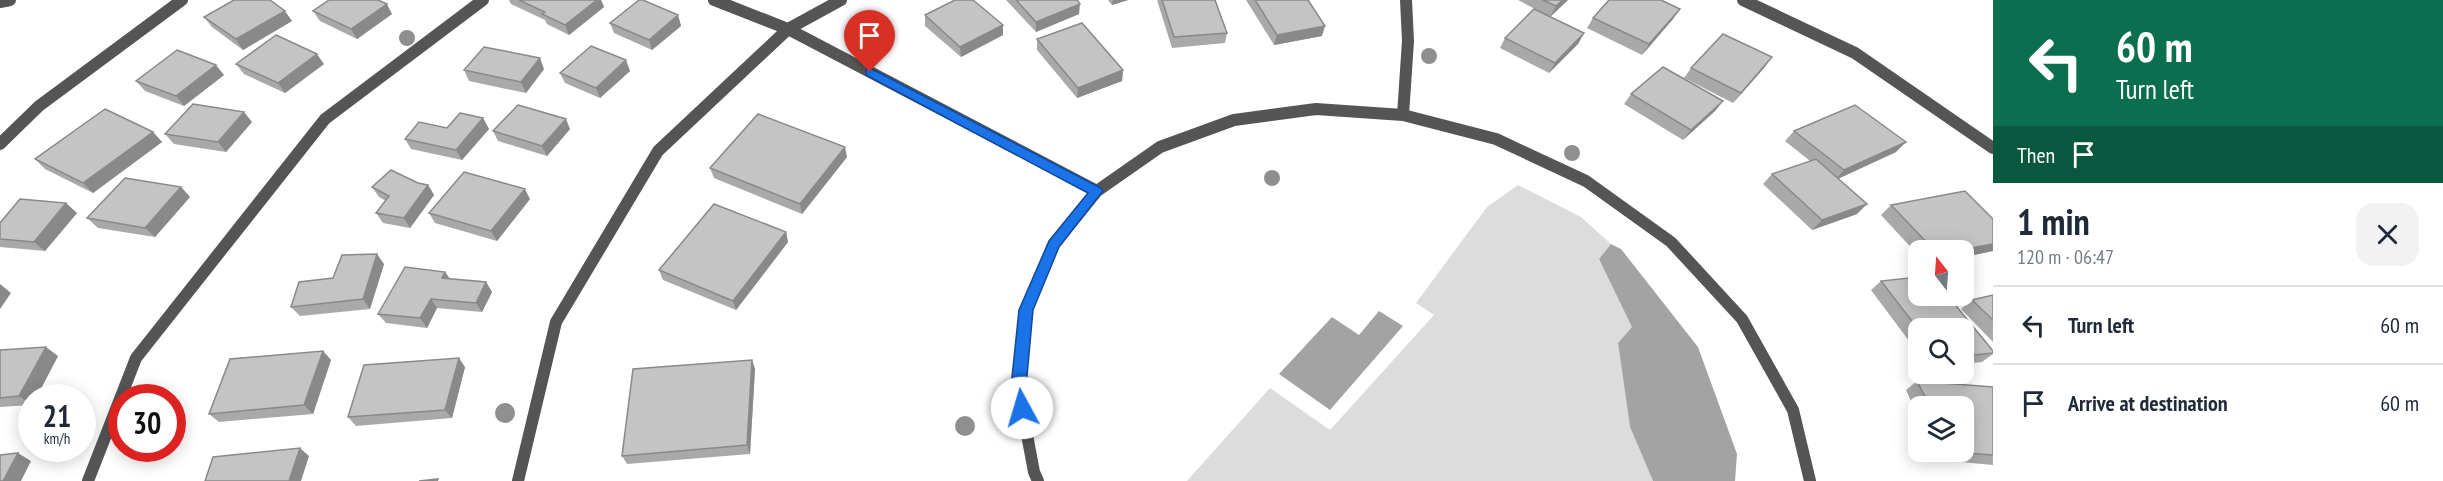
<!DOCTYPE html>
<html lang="en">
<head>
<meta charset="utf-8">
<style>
	:root { --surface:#fff; --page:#f2f2f3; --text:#1f2937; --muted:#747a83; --line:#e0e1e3 }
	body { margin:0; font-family:"PT Sans Narrow",sans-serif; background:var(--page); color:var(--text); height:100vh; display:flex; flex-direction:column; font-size:22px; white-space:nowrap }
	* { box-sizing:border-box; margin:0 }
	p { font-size:20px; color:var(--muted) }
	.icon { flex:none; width:33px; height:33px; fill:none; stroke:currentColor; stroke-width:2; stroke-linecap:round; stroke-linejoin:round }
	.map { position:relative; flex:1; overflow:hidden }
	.details { display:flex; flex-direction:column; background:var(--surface); width:450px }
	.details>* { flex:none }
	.banner { background:#0b6e4f; color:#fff; overflow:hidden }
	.needle { width:39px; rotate:343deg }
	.buttons { position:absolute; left:1908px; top:240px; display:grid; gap:12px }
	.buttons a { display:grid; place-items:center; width:66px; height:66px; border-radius:12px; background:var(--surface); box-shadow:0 3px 15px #0003; font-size:30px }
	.speed { position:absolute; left:18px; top:384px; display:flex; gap:12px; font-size:30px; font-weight:700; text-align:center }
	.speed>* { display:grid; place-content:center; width:78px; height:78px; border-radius:50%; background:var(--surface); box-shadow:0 3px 15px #0003; line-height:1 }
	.speed small { font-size:15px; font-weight:400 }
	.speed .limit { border:9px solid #d22; background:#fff; color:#111 }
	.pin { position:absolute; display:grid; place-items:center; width:51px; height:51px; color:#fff; margin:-62px -26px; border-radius:50% 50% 50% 0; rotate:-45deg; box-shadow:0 0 6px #0007 }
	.pin .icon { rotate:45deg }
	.me { position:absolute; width:66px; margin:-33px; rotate:354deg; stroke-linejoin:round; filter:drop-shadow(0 0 4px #0008) }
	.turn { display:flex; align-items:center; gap:21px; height:126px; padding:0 24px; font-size:27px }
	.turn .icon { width:78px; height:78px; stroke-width:2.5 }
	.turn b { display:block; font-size:42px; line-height:51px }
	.then { display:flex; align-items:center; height:57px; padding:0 24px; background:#0003; gap:12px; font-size:22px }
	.round { display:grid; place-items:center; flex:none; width:63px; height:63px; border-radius:18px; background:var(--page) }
	.headline { display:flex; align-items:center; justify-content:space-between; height:102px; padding:0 24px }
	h1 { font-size:36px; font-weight:700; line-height:45px }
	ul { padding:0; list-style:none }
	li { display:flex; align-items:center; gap:18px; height:78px; padding:0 24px; border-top:2px solid var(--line) }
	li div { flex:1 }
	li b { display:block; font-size:22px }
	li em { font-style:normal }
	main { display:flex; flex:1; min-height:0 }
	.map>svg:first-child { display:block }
</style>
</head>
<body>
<main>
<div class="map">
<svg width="1993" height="481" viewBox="0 0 1993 481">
	<rect width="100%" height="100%" fill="#fff"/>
	<path fill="#dcdcdc" d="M1518,185L1581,217L1611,244L1599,259L1633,327L1618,343L1630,427L1653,481H1187L1270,388L1330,430L1434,315L1416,303L1487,207Z"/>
	<path fill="#a3a3a3" d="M1611,244L1621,249L1698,347L1737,454L1735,481H1653L1630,427L1618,343L1632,327L1599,259Z
		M1379,311L1403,326L1330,410L1279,374L1332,317L1359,335Z"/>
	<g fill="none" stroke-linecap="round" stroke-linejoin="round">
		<path stroke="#555" stroke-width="12" d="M714,0L788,29L1097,191
			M1743,0L1855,53L1993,148
			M0,2L10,0
			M1403,115L1408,41L1406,0
			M0,144L39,106L182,0
			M88,481L136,358L325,119L483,0
			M518,481L556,322L658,151L788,29L841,0
			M1038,481L1034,472L1018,387L1026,311L1054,244L1097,191L1160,147L1234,120L1316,109L1403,115L1496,139L1586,181L1671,242L1742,319L1793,410L1810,481"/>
	</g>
	<g fill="#8f8f8f">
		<circle cx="407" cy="38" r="8"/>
		<circle cx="1429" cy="56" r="8"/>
		<circle cx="1572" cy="153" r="8"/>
		<circle cx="1272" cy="178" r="8"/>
		<circle cx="505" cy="413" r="10"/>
		<circle cx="965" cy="426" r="10"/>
	</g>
	<path fill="#a9a9a9" d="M509,0H601L604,7L569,35L547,24L545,20L511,4Z
		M1006,0H1077L1079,14L1036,32Z
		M1108,0H1128L1112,5Z
		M1157,0H1215L1227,33L1225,43L1172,48Z
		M1246,0H1308L1322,36L1274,45Z
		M1518,0H1568L1550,17Z
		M313,11L392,14L357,39L320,21Z
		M678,15L681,26L652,50L614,33L610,23Z
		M925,15L1003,25V35L961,57L925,26Z
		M204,17L292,21L243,50L212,27Z
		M1593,18L1673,19L1642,55L1587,28Z
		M1584,33L1578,44L1549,73L1500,48L1505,38Z
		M1037,39L1123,70L1122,81L1077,98L1037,50Z
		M236,64H324L285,93L244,74Z
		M1691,68H1764L1733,103L1684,78Z
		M544,69L526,93L469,81L464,70Z
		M630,71L600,98L565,83L560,73Z
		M224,75L184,106L145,91L136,81Z
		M1631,94L1723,101L1715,111L1683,140L1624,104Z
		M483,118L489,129L462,160L411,149L405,139Z
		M252,122L226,152L174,144L165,134Z
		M570,129L547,156L498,141L493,131Z
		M1794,131L1896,152L1838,179L1857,214L1812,230L1763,184L1772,174L1810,161L1785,141Z
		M153,132L162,142L93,193L45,169L35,159Z
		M847,157L802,214L714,178L710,168Z
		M418,183L428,185L434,195L410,228L383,223L376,213L386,201L379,197L372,187Z
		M181,187L190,197L155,237L98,228L87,218Z
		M530,199L497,241L435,223L429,213Z
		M1891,205L1993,219V251L1964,257V250H1918V255L1881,215Z
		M77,213L45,251L0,247V223Z
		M786,232L788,242L736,310L663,280L659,270Z
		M384,264L370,309L300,316L291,307Z
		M445,272L450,279L486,282L492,292L482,312L437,308L427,328L386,323L378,314Z
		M1918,277V296H1948L1993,351V354L1982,362L1964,364V328H1918V353L1871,290L1881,281Z
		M1993,295V342L1961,309L1972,300Z
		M0,350L58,356L36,398H32L31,405L0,407Z
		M323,351L331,360L313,414L219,422L209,414Z
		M752,360L755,369L750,454L627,464L622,456Z
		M465,367L452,418L356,426L348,417Z
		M1917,381L1993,387V465L1939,460L1935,452H1964V406H1918V417L1906,390Z"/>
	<path fill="#898989" d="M597,0H601L604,7L569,35L565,25Z
		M1113,0H1128L1112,5Z
		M1563,0H1568L1550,17L1556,6Z
		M387,4L392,14L357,39L351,29Z
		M1080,4L1079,14L1036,32V22Z
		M1680,9L1673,19L1642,55L1649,44Z
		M285,11L292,21L243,50L236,39Z
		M678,15L681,26L652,50L649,40Z
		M1003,25V35L961,57L960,47Z
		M1325,26L1322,36L1274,45L1277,35Z
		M1584,33L1578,44L1549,73L1555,63Z
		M317,54L324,64L285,93L278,83Z
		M1772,57L1764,68L1733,103L1741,93Z
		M540,58L544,69L526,93L521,82Z
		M626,60L630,71L600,98L596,88Z
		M216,65L224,75L184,106L176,96Z
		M1123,70L1122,81L1077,98L1078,88Z
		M1723,101L1715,111L1683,140L1691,130Z
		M244,112L252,122L226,152L218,142Z
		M483,118L489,129L462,160L456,150Z
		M566,119L570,129L547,156L542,146Z
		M153,132L162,142L93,193L83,183Z
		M1906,142L1896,152L1835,180L1844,170Z
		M845,147L847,157L802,214L800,204Z
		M428,185L434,195L410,228L404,218Z
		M181,187L190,197L155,237L145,228Z
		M525,189L530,199L497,241L491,231Z
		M66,203L77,213L45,251L34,242Z
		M1867,204L1857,214L1812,230L1822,220Z
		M786,232L788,242L736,310L733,301Z
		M1993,244V251L1964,257V250H1960Z
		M377,254L384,264L370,309L363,299Z
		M445,272L452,282L442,278Z
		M486,282L492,292L482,312L476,303Z
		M0,284L11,293L0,309Z
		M431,299L437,308L427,328L420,318Z
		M46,347L58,356L36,398H32V405L19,396Z
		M323,351L331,360L313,414L304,405Z
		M459,358L465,367L452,418L445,410Z
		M752,360L755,369L750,454L747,445Z
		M300,448L309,456L301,481H289Z
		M18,453L31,461L21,481H3Z"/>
	<path fill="#c4c4c4" stroke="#898989" stroke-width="1.5" d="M234,0H270L285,11L236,39L204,17Z
		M329,0H378L387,4L351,29L313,11Z
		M519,0H597L565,25L542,14L545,12Z
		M639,0H643L678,15L649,40L610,23Z
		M955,0H973L1003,25L960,47L925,15Z
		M1016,0H1077L1080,4L1036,22Z
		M1162,0H1215L1227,33L1174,37Z
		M1255,0H1308L1325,26L1277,35Z
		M1543,0H1563L1556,6Z
		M1609,0H1661L1680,9L1649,44L1593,18Z
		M1534,9L1584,33L1555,63L1505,38Z
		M1082,23L1123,70L1078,88L1037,39Z
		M1723,34L1772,57L1741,93L1691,68Z
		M276,35L317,54L278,83L236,64Z
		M591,46L626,60L596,88L560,73Z
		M484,47L540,58L521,82L464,70Z
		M177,50L216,65L176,96L136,81Z
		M1663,67L1723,101L1691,130L1631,94Z
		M193,104L244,112L218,142L165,134Z
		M518,105L566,119L542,146L493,131Z
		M1855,105L1906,142L1844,170L1794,131Z
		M105,109L153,132L83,183L35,159Z
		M460,113L483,118L456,150L405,139L419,122L447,128Z
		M758,114L845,147L800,204L710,168Z
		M1816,159L1867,204L1822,220L1772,174Z
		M391,170L418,183L428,185L404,218L376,213L389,196L372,187Z
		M464,172L525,189L491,231L429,213Z
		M125,178L181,187L145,228L87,218Z
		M1965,191L1993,219V244L1960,250H1934L1891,205Z
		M20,199L66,203L34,242L0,239V223Z
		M714,204L786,232L733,301L659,270Z
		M377,254L363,299L291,307L299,282L333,278L342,255Z
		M405,267L445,272L442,278L486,282L476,303L431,299L420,318L378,314Z
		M1918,277V296H1948L1993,351V353L1964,356V328L1918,329L1881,281Z
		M1993,295V320L1972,300Z
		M46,347L19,396L0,398V350Z
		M323,351L304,405L209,414L230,359Z
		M459,358L445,410L348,417L364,365Z
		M752,360L747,445L622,456L633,369Z
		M1917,381L1993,387V455L1951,452H1964V406H1930Z
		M300,448L289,481H205L213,457Z
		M18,453L3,481H0V455Z
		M438,479L437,481H419Z"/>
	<path fill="#1a73e8" stroke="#114b97" stroke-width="1.5" d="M870,68L1101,188L1103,191L1059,247L1033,310L1026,387L1030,408L1028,413L1022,415L1017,413L1011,387L1019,310L1049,241L1088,193L866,75V69Z"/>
</svg>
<div class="buttons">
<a><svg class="needle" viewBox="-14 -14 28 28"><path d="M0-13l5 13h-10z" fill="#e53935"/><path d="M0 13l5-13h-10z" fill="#747a83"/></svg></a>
<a><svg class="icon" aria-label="search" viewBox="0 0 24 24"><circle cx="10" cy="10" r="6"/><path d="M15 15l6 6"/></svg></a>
<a><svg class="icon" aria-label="layers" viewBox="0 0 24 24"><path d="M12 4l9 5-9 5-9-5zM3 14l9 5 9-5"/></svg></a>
</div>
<div class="speed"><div>21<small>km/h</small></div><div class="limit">30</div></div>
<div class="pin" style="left:870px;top:72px;background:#d93025"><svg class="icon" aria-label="arrive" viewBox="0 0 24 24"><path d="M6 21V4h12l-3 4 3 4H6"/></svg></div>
<svg class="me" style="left:1022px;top:408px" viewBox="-20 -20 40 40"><circle r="19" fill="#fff"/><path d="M0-13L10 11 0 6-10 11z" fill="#1a73e8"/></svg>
</div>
<section class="details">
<div class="banner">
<div class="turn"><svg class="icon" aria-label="left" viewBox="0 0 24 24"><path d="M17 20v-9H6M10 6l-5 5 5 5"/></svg><div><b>60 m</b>Turn left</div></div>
<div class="then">Then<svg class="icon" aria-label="arrive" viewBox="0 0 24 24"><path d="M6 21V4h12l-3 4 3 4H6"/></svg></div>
</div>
<div class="headline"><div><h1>1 min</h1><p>120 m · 06:47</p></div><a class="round"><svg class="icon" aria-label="close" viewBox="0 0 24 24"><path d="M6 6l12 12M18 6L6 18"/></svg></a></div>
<ul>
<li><svg class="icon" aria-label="left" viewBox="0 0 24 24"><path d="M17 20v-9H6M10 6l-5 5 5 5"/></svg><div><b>Turn left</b></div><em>60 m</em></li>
<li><svg class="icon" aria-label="arrive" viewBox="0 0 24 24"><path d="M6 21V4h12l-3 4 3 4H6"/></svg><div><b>Arrive at destination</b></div><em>60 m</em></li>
</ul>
</section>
</main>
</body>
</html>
